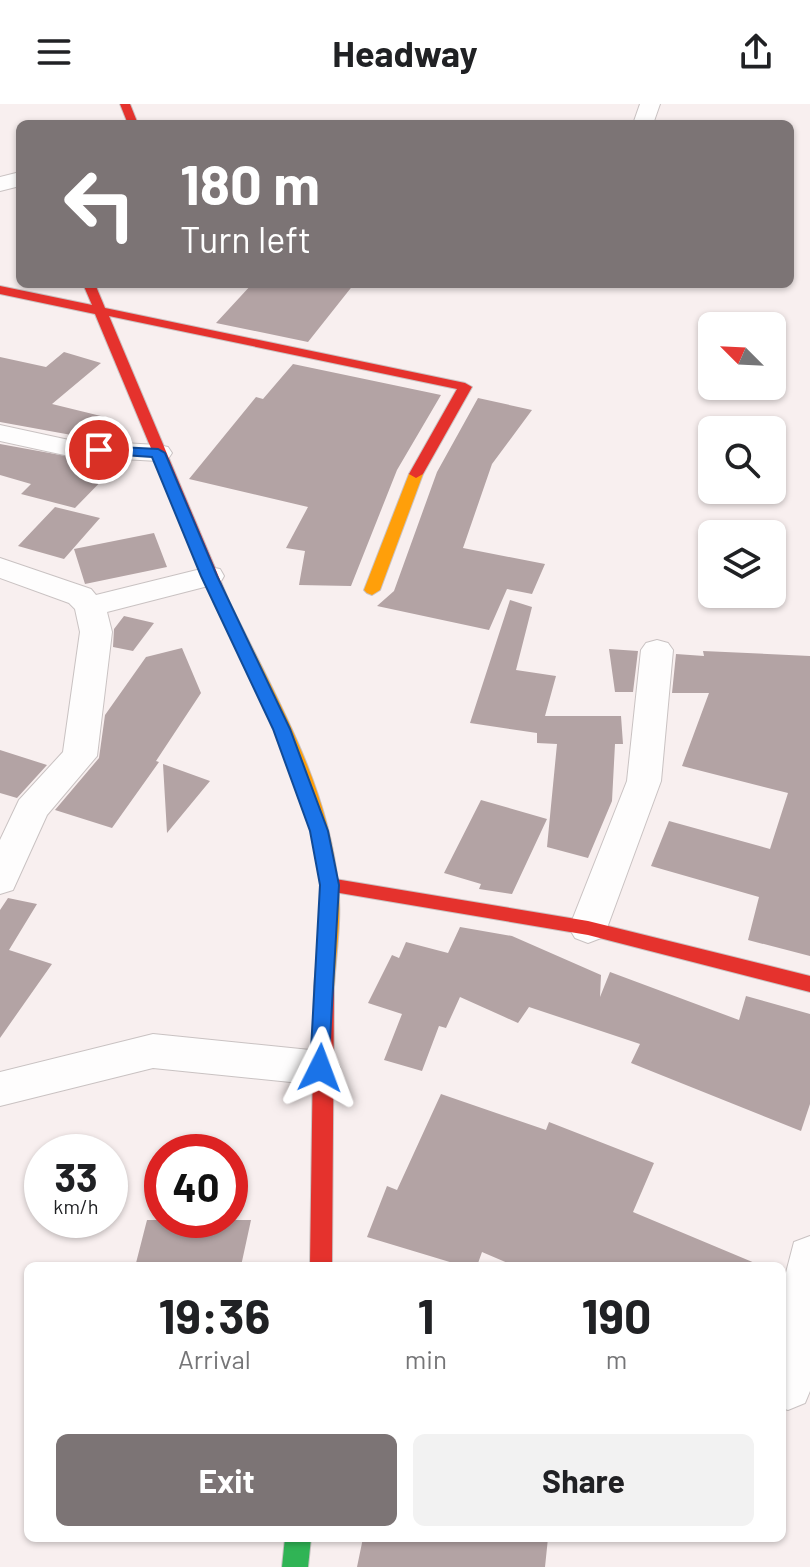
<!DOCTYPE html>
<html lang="en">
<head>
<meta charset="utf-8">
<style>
	:root { --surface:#fff; --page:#f2f2f2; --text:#202124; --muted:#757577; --accent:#7c7475 }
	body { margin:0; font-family:Barlow,sans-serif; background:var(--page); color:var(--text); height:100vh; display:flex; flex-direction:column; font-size:30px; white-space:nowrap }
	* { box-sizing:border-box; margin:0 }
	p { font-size:26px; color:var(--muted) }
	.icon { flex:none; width:44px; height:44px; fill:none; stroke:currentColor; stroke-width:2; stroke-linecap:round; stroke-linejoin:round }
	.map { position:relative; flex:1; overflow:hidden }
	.drawer { position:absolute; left:24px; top:1158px; width:762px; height:280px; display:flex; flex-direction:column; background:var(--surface); border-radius:12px; box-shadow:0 2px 6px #0004 }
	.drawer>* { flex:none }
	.top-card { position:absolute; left:16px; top:16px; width:778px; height:168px; border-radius:12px; box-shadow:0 2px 6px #0004; background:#7c7475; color:#fff; overflow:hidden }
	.needle { width:52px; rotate:294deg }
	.buttons { position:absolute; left:698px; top:208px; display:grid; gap:16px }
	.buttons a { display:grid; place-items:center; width:88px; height:88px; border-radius:12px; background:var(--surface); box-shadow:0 2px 6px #0004; font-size:40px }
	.speed { position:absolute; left:24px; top:1030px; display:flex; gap:16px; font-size:40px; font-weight:700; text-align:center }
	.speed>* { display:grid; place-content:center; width:104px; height:104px; border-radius:50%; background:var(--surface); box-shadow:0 2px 6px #0004; line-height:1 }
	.speed small { font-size:20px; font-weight:400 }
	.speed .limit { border:12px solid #d22; background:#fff; color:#111 }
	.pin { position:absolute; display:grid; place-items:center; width:68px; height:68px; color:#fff; margin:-34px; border:4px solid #fff; border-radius:50%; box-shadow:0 2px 8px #0007 }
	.me { position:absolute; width:88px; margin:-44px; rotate:3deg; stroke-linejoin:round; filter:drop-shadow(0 0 6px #0008) }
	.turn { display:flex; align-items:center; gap:28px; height:168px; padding:0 32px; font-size:36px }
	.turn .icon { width:104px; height:104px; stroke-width:2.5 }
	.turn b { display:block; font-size:56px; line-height:68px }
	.eta { display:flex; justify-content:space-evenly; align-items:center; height:136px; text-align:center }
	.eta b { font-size:48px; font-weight:700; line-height:56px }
	.button { display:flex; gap:16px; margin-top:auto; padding:16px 32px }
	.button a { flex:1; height:92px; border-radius:12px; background:var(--accent); color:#fff; font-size:32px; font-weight:700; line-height:92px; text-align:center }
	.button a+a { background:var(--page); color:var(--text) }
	header { display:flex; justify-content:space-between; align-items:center; height:104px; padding:0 32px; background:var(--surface); font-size:36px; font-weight:700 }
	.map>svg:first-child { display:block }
</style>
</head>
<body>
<header><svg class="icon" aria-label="menu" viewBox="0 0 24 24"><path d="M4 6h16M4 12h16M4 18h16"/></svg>Headway<svg class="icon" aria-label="share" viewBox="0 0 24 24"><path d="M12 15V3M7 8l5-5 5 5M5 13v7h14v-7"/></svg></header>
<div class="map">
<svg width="810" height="1463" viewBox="0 0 810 1463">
	<rect width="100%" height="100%" fill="#f8efef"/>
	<path fill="#b3a3a4" d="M252,180H354L308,238L216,219Z
		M64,248L101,259L52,300L109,314L88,334L0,318V253L46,263Z
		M293,260L441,291L397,366L351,482L299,481L305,447L286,444L308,403L189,375L256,293L263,295Z
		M478,294L532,306L492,360L463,444L545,460L532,490L507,485L489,526L377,502L394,487L437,368Z
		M0,340L88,356L115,363L75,404L21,390L31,380L0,371Z
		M55,403L100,414L64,455L18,442Z
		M154,429L167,463L85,480L74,445Z
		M510,496L532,503L516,566L556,572L545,612H621L623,640H615L612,697L588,754L547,743L557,640L537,639V629L470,619Z
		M124,512L154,519L133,547L113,543L114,525Z
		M182,544L201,589L156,657L159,658L112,724L55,706L99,654L105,611L146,553Z
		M609,545L638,547L633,588H615Z
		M703,547L810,552V852L748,836L759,793L651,762L669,717L770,745L788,689L682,662L709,589H672L676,550L704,552Z
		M0,646L47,661L17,694L0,689Z
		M163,660L210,677L167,729Z
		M481,696L547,715L512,790L479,785L481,780L444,769Z
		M8,794L37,800L9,846L52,860L0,934V806Z
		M460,823L512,832L601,871L600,893L610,868L739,916L746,892L810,910V1000L801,1027L631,959L640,940L529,903L518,919L460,893L446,924L439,922L422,967L384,956L402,910L368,899L392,851L399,854L406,838L448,849Z
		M441,990L546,1026L549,1018L654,1059L633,1108L762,1162H515L482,1148L477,1162H463L367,1133L387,1082L397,1086Z
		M147,1116H251L241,1162L136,1159Z
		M363,1434H548L545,1463H357Z"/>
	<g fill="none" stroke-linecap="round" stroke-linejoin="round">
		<g stroke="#c9c2c2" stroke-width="2">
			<path id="street" d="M640,0H660L653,20H633Z
				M20,68V82L0,87V73Z
				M0,321L69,336L158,341L168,343L172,349L168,355L158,357L69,352L0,337Z
				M0,454L91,485L96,491L209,463L220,465L224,472L220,479L107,508L112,528L97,652L47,711L13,786L0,790V736L19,696L63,648L80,528L75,505L69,499L0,474Z
				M657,536L668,539L673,546L661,677L607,824L601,834L588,839L575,834L569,824L627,677L641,546L646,539Z
				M153,930L320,947L334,952L340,964L334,976L320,981L153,964L0,1002V968Z
				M810,1132V1287L805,1299L788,1306L782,1304V1184L794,1138Z"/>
		</g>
		<g stroke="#c9c2c2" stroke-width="2">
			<path id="fast" d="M285,1434H311L308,1463H282Z"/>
		</g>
		<g stroke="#c9c2c2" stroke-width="2">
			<path id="slow" d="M416,366L423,370L380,486L372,491L367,489L364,486L409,370Z
				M221,492L229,497C272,586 328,679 338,780C342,814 336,849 334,883L331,889L324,891L317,889L314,883C317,849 323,813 320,778C309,678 256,586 213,497Z"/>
		</g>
		<g stroke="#c9c2c2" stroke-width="2">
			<path id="jam" d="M120,0H130L138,20H128Z
				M83,180H95L105,204L465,279L472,283L423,370L416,374L409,370L457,285L109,212L229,497L221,502L216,500L95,210L0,190V182L92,201Z
				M329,774L588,817L810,872V888L588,831L322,786L320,781L322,776Z
				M324,875L331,877L334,883L332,1162H310L314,883L317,877Z"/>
		</g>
		<use href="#street" fill="#fefdfd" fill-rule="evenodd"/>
		<use href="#fast" fill="#30b455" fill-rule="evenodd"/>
		<use href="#slow" fill="#ff9f0a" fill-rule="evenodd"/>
		<use href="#jam" fill="#e5322d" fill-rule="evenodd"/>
	</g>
	<path fill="#1a73e8" stroke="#114b97" stroke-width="2" d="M99,342L158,345L165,349L217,472L290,625L328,727L339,781L328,970H313L310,964L320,781L310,727L273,625L201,472L152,353L94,349V343Z"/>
</svg>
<div class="buttons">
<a><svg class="needle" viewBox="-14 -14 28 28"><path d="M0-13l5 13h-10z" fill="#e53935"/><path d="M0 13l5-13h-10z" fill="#757577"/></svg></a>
<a><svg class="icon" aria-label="search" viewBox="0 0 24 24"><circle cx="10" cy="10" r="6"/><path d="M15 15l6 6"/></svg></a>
<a><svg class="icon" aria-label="layers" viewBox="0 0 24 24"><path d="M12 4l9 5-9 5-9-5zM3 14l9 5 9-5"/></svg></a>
</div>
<div class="speed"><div>33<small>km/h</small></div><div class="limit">40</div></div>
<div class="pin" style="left:99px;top:346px;background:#d93025"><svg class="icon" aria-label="arrive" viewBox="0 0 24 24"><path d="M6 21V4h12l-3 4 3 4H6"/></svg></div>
<svg class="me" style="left:320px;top:964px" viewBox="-20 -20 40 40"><path d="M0-17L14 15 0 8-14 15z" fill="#1a73e8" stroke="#fff" stroke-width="4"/></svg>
<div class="top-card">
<div class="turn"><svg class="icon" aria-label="left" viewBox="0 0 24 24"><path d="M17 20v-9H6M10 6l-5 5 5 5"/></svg><div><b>180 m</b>Turn left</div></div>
</div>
<section class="drawer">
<div class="eta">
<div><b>19:36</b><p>Arrival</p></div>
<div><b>1</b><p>min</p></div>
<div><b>190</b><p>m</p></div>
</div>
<div class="button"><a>Exit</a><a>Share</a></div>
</section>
</div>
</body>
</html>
